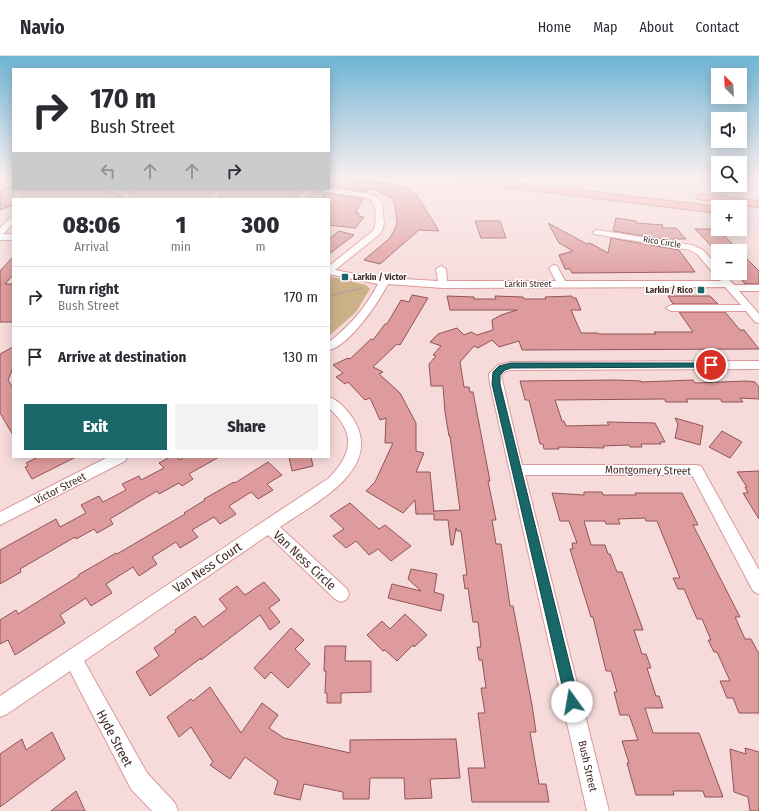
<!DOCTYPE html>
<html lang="en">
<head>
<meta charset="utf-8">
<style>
	:root { --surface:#fff; --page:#f2f2f3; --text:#2b2b33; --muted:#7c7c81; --line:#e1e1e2; --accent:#196769 }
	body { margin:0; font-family:"Fira Sans Condensed",sans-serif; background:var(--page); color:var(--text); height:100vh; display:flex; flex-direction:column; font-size:15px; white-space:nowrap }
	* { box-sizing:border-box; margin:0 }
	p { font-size:13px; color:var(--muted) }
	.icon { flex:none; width:22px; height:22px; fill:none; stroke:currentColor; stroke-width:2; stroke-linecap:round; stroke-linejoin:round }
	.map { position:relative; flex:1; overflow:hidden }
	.drawer { position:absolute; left:12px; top:142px; width:318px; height:260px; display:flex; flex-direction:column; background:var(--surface); border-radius:0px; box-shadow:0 2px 10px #0003 }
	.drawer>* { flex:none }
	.guide { position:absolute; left:12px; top:12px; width:318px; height:122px; border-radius:0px; box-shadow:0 2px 10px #0003; background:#fff; color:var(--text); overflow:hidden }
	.needle { width:26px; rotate:336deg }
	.fabs { position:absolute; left:711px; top:12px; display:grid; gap:8px }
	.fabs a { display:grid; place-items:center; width:36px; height:36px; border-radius:0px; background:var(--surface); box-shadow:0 2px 10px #0003; font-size:20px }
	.pin { position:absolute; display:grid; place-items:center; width:34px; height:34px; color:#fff; margin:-17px; border:2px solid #fff; border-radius:50%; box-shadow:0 1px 4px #0007 }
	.me { position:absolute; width:44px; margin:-22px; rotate:347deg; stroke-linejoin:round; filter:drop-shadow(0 0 3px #0008) }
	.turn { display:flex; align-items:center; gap:14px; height:84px; padding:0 12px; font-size:18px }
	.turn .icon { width:52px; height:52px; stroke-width:2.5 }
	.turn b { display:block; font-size:28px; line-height:34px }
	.lanes { display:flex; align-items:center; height:38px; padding:0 12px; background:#0003; justify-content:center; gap:20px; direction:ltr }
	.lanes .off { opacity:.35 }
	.eta { display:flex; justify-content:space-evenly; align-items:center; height:68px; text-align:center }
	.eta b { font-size:24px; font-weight:800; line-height:28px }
	.primary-button { display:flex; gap:8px; margin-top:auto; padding:8px 12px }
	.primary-button a { flex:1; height:46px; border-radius:0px; background:var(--accent); color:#fff; font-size:16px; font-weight:800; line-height:46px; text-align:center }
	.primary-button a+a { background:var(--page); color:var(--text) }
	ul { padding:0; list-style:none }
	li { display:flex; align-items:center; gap:12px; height:60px; padding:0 12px; border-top:1px solid var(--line) }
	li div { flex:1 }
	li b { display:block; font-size:15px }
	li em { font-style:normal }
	header { display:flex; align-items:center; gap:24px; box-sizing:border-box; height:56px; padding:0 20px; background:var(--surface); border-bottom:1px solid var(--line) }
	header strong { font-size:19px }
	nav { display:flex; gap:22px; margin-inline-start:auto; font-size:14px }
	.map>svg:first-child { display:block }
</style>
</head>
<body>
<header>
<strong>Navio</strong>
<nav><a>Home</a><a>Map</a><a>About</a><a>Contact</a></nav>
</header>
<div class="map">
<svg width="759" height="755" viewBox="0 0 759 755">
	<rect width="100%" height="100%" fill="#f7dbdb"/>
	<path fill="#ccb188" d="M329,220L366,229L370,233L356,256L329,280Z"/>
	<path fill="#de9b9d" stroke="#905457" d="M329,122L394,128L406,132L416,138L439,175L419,174L380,208L364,204L390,182L394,175L397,167L395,148L391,141L369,132L367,136L329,130Z
		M13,130V149L0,154V135Z
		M326,137L363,143L355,157H359L358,160L364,161L355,172L329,169V143H321Z
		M616,162L636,165V167L663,169L662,172H676L686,183H673L674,185L613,175Z
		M475,165H500L506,182H481Z
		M548,167L587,188L590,187L608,197L611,182L679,194L695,216L572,217L570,213H565L559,199L573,195L559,187Z
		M695,173H718L739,195H718V197Z
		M339,175L354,179L329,198V183Z
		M740,196L759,215V228H745L736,217H740Z
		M13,201V219L5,228H13V266H0V215Z
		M412,239L428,242L400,289L397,288L373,311L383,316L379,318L400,337L416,367V395L424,397L416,416H430L434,456V455L460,454L450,380H449L445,356L443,330H431L429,308L436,300L433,299L441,290L430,286L438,278L457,272L464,279L471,276L477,279L493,274L492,264L501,259L517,254H450L447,240L474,241V243H496L495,240L523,241L524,243H546L545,241L572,240L573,242H576L581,254H571L581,277H598L599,278H656L654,276H693L679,256H725L740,274H744L759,293L522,294L519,285L499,291L492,284L478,292L474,290L460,306L464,331H469L470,336H473L490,425H488L496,464H492L496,488H501L510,550H513L532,649L536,676H530L539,728H546L549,746H472L468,712H485L478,657H485L481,632H486L482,604H479L477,591H481L478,566H473L468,532L465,533L463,519H467L461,475H457L456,472L453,489H451L448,464H434V458H416L415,444L403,457L366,435L375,426L393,387H385L386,362L380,364L370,342L365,344L348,326L345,328L336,321L343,317L333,309L348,302L350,303L371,283L373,284L385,268H387L401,244L409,246Z
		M668,240H710L718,248H673Z
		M13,291V312L8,324L13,332V379L0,357V298Z
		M616,324L641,325V326L693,324L695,327L747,325L755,326L759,331V343L740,342L743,346H722L720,343H686L688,346H666L664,343L555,344L562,365H564L566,370L609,369L607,366L655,367L665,386H660L661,388H641L642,391H630L629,389L603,390L604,392L558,391L559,393H544L543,388H540L529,344H525L520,325Z
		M675,362L703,370L700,389L675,382L678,368Z
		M722,375L742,386L730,402L709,391Z
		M38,401H76L32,423L25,411L28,410L26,407Z
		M170,401H177L179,404L185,401H219L189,418L193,423L182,430L179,427L159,438L157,435L110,463L113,468L97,477L94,473L76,483L75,481L20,513L21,516L0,528V494L56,463L60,471L86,457L81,449L99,440L103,446L126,434L122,428L139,420L141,424L164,412L159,407Z
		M289,401H311L313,410L292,415Z
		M268,406L282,419L267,428L273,434L258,443L251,436L229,450L236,458L220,468L214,461L192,474L198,481L180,492L176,486L152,501L157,508L139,520L133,511L106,528L112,537L91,550L86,542L60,559L65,567L15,599L8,584L0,588V564L16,554L18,558L79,520L78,519L116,497L117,498L185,458L184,457L205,444L204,443L234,426L235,427Z
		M759,415V463L743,437H748L745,431H747L737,416Z
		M584,436H602L603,439H636L635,437H682L698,469H693L740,561H735L745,583H751L759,598V657H739L733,642H727L720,625H730L717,596H714L708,584H711L702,563H697L684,533H678L673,522H680L657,465H646L645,462L618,463L620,468H606L605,465H584L591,489H605L608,498H610L617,516H622L643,574H634L642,598H646L651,612H647L656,640H659L663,652H645L653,677H699L723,741H705L703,735H673L674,739H636L627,707H629L622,685L638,684L629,659H620L614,636H617L611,615H606L593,561H591L570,493H573L572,487H577L569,465H560L552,437L584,439Z
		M350,447L379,473L385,469L411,490L391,505L378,493L369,499L356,485L346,492L333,480L344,473L330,460Z
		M411,513L437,518L434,536L444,539L441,555L388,542L392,528L421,535L408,523Z
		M264,526L280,544L269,552L280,566L270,574L260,559L201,604V602L150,640L136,616L159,600L154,592L176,576L175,574L195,560L203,571L227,553L219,543L237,530L245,539Z
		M405,558L427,579L414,591L413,589L397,605L385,594L383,595L367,579L382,565L390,573Z
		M291,572L304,584L295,593L310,608L288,632L271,616L265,623L254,612Z
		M325,590H346L345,605H371V636L341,637V647H327V637H325L326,615H324Z
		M210,631L241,677L262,647L278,659L269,672L284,682L350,697V684L456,683L460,722L430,723L432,742L405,743L404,722H370L369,743H343V736L304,728L300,744L274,738L278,725L245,701L230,723L210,709L213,706L191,671L179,681L167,661L191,643L193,645Z
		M52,676L65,703L0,751V698L22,683L26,694Z
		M745,692L759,696V755H750L748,741L734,736L730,693L746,698Z
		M76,735L85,755H51Z"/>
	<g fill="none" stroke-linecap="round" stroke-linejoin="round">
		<g stroke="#da989a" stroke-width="2">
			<path id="minor" d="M8,122H13V124L0,129V125Z
				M329,132L364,137L376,140L382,148L384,168L381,177L335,214L369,221L438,225L436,213L441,210L446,213L447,225H556L549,212L554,209L557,210L565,225H721L717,221L718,220L715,219L697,198L690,194L594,178L593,176L597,174L692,189L703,194L718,211V217H723L722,218L725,219L734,229H759V235H739L759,258V267L755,266L746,255H671L666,252L671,249H741L725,231L443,232L388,228C378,247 350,289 329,294V286C350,270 366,251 378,228L329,218V210L374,174C376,167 378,150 371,144C364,139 329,137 319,135L312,136L304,143H296L307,133Z
				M103,133H116L127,135L131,141L130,143H124L121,139Z
				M214,133H222L217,143H209Z
				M10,162H13V168L3,178H0V172Z
				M0,178H13V184H0Z
				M759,305V313L511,314L506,315L501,319L522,409H696L701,410L759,514V538L753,535L692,419H525L609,755H587L490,328L489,318L498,309L511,306Z
				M329,341C339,344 350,357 355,366C382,415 313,448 280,471L347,533L349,538L347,543L341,546L335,543L268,479L84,605L147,717L175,747L178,755H152L131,733L70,615L7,658L0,661V640L329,422C353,397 356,377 329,352Z
				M108,401H127L125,405L0,469V456Z"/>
		</g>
		<g stroke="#b97a7c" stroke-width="2">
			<path id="highway" d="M450,122H477L720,151H718V157L455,125Z
				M701,138L759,145V151L697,143L696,141L697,139Z"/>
		</g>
		<path stroke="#b69a9b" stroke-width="1.5" stroke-dasharray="2 1" stroke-linecap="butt" d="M562,122L572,124L571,126"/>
		<path stroke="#b69a9b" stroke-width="2" stroke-dasharray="2.5 1.5" stroke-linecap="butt" d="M329,240L362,232"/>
		<use href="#minor" fill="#fff" fill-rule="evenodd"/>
		<use href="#highway" fill="#f8a5a8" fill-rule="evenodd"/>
	</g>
	<linearGradient id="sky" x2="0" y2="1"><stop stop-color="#6fb5d5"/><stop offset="0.54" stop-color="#fbefef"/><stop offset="1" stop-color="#fbefef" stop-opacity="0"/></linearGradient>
	<rect width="759" height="227" fill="url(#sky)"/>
	<path fill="#196769" stroke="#104344" d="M511,307H711L715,309L711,311L511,312L505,314L500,319V328L579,646L577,651L572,653L568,651L566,646L492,328L493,316L499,310Z"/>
	<g fill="#196769" stroke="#fff" stroke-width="1.5">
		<rect x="341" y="217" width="8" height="8" rx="2"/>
		<rect x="697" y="230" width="8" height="8" rx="2"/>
	</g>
	<g text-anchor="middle" stroke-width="3" stroke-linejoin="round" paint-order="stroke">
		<g font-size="9" fill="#44292a" stroke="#fff">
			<text transform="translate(662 186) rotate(9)" y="3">Rico Circle</text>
			<text x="528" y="231">Larkin Street</text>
		</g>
		<g font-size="9" font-weight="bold" fill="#44292a" stroke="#fff" text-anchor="start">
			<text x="353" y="224">Larkin / Victor</text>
			<text x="693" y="237" text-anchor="end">Larkin / Rico</text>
		</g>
		<g font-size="11" fill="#44292a" stroke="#fff">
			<text transform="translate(648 414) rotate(1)" y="4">Montgomery Street</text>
			<text transform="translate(60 432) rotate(-27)" y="4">Victor Street</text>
			<text transform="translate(588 710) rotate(77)" y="4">Bush Street</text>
		</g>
		<g font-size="13" fill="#44292a" stroke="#fff">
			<text transform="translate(305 504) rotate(43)" y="5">Van Ness Circle</text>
			<text transform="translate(207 511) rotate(-34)" y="5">Van Ness Court</text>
			<text transform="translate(115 682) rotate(62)" y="5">Hyde Street</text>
		</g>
	</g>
</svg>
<div class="fabs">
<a><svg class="needle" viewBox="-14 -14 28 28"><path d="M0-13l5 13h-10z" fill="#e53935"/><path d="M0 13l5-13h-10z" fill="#7c7c81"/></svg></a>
<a><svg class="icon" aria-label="sound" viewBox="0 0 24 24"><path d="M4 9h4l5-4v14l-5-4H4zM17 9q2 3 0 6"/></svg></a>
<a><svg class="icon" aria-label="search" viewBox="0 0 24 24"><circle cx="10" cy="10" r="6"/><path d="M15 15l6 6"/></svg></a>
<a>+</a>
<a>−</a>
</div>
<div class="pin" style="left:711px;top:309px;background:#d93025"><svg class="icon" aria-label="arrive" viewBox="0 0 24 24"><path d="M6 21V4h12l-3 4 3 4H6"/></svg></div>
<svg class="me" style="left:572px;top:646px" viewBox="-20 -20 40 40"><circle r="19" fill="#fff"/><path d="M0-13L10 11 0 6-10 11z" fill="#196769"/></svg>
<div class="guide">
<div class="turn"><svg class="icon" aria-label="right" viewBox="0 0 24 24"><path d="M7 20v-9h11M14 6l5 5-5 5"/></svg><div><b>170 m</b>Bush Street</div></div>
<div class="lanes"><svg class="icon off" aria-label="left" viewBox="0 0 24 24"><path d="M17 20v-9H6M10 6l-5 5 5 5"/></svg><svg class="icon off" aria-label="ahead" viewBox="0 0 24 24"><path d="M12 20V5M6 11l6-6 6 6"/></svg><svg class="icon off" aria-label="ahead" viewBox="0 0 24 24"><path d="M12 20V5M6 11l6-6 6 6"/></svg><svg class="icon" aria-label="right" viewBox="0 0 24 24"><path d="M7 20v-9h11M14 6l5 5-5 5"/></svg></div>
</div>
<section class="drawer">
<div class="eta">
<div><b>08:06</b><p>Arrival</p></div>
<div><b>1</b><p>min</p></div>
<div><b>300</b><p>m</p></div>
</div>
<ul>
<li><svg class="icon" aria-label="right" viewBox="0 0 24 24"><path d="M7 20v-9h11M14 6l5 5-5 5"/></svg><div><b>Turn right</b><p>Bush Street</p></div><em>170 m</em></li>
<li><svg class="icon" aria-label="arrive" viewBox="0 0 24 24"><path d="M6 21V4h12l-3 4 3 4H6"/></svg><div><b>Arrive at destination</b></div><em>130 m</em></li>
</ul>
<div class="primary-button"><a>Exit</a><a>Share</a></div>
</section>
</div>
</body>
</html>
